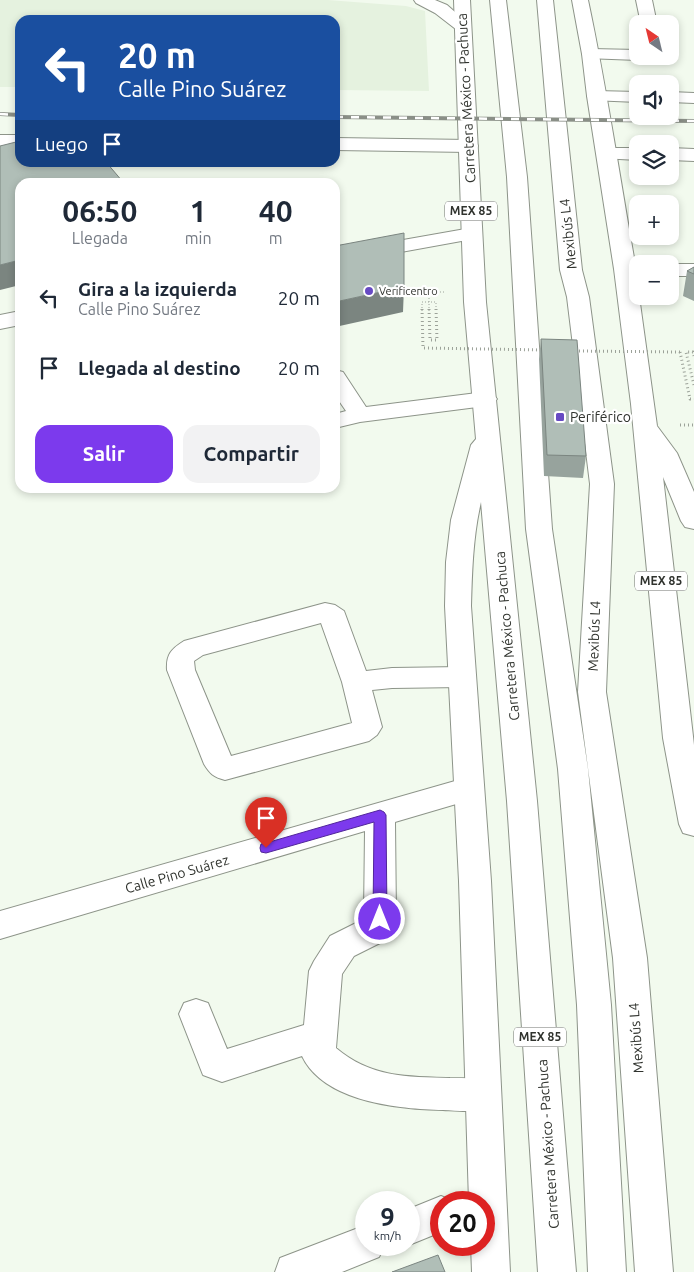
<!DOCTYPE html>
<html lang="es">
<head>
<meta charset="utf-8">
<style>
	:root { --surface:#fff; --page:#f2f2f3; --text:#1f2937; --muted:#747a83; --accent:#7c3aed }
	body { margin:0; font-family:Ubuntu,sans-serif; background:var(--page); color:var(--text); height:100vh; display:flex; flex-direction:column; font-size:19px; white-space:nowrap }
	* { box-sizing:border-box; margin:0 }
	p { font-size:16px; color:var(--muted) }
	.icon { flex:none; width:28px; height:28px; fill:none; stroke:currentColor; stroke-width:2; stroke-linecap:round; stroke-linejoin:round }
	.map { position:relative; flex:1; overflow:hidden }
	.side { position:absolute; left:15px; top:178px; width:325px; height:315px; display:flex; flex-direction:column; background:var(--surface); border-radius:15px; box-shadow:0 2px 8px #0003 }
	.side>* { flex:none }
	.top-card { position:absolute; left:15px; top:15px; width:325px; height:152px; border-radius:15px; box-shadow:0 2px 8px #0003; background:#1a4fa0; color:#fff; overflow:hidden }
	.needle { width:32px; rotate:325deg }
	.tools { position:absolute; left:629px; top:15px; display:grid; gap:10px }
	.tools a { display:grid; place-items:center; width:50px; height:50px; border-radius:10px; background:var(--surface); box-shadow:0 2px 8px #0003; font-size:25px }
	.speed { position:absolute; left:355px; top:1191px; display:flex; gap:10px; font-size:25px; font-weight:700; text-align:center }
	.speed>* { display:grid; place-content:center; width:65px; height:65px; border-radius:50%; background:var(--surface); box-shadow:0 2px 8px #0003; line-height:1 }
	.speed small { font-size:12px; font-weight:400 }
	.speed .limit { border:8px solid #d22; background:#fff; color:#111 }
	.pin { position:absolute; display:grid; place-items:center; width:42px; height:42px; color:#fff; margin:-51px -21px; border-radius:50% 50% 50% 0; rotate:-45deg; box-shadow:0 0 5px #0007 }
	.pin .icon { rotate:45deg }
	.me { position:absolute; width:55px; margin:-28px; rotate:0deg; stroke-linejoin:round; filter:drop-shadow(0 0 4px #0008) }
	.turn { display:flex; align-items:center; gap:18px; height:105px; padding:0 20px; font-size:22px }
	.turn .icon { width:65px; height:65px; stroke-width:2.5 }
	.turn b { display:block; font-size:35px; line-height:42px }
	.then { display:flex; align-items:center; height:48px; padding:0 20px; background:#0003; gap:10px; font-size:19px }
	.eta { display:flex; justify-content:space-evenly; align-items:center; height:85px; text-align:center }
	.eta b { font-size:30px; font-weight:600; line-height:35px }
	.action { display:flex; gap:10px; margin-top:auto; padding:10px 20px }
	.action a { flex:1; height:58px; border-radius:15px; background:var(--accent); color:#fff; font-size:20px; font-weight:600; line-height:58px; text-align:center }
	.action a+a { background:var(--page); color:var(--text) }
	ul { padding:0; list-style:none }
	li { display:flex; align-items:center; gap:15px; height:70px; padding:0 20px }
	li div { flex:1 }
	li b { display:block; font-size:19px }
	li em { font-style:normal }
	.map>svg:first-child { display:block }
</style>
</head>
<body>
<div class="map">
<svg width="694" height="1272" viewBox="0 0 694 1272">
	<rect width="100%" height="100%" fill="#f2faee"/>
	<path fill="#e5f2df" d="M0,0H328L406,6L425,11L429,91L335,90V20H20V87H0Z"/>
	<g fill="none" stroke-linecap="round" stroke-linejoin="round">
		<g stroke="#8d9489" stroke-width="2">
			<path id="minor" d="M490,0H506L527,177L552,529L588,769L611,1005L626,1272H588L577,1005L558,769L526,529L507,177Z
				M537,0H553L582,270L589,297L614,484L606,692L647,958L673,1272H635L613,958L578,692L590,484L567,297L560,270Z
				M636,0H652L657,24H641Z
				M591,49L638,50V56H646L638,60L585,58L582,54L585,50Z
				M596,91L638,92V102L590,100L587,96L590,92Z
				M670,92L694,93V103L670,102Z
				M0,135H20V147H0Z
				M335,138L469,140L476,142L478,146L476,150L469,152L335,150Z
				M607,148H638V160L600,158L597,154L600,150Z
				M670,148L694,149V161L670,160Z
				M471,228L478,230L481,234L478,238L335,264V252Z
				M670,264H694V276H670Z
				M20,311V325L0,329V315Z
				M335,370L343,372L366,407L485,392L493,394L497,399L493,404L485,406L360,422L335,428V414L346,411L335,395Z
				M325,603L335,605L344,611L366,671L392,668L462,667L472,670L476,677L472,684L462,687L392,688L372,690L382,727L377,735L369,741L225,780C214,777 210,774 204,764L167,670C166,655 171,649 184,641ZM321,623L342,682L352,723L231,756L195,670L194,661L203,655Z
				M469,777L480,781L484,789L480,797L395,822L396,919L382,942L354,956L342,974L336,1048C370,1077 406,1077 450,1078C466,1078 480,1078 496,1084L501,1095L496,1106C478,1113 461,1111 443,1110C399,1109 324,1102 302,1056L222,1082L203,1075L179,1014L184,1003L196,999L208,1003L227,1049L304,1025L309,971L314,961L330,936L358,922L364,915L365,831L0,939V911Z
				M441,1196L455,1202H441V1232L409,1245H408L409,1209Z
				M366,1225V1245H385L379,1257L342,1272H275L280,1258Z"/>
		</g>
		<g stroke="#8d9489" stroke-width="2">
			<path id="major" d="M414,0H435L447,5L471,26L469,30H457L435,13L416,3Z"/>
		</g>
		<g stroke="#8d9489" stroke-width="2">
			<path id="highway" d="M454,0H470L486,302L537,801L576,1272H538L507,801L481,502C473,536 472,571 471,606L491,881L510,1272H472L471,1245H484V1202H469L459,881L445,606L446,562L451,520L471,445L476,439L464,302Z
				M572,0H588C607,89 620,179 636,269L638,296H639L657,426L677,453L694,492V529L685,527L681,521L663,477L694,745V836L683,833L679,824L663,738L631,404L614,269L587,96L582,54Z"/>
		</g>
		<path stroke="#9ca299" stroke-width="2" stroke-dasharray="0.5 2.5" stroke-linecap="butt" d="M429,311V292H445"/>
		<path stroke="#9ca299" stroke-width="3" stroke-dasharray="1 3" stroke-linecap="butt" d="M429,309L430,340H437
			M680,352L690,399H694
			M694,356L693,352H686L694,385
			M680,425H694"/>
		<use href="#minor" fill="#fff" fill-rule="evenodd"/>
		<use href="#major" fill="#fff" fill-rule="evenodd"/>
		<use href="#highway" fill="#fff" fill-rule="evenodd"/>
		<g stroke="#8a8f87" stroke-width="4">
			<path id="rail" d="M0,114L20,115
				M335,117L694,121"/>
		</g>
		<use href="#rail" stroke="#fff" stroke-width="2.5" stroke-dasharray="8" stroke-linecap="butt"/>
		<path stroke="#9ca299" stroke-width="2" stroke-dasharray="0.5 2.5" stroke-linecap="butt" d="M422,311V302H436V311"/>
		<path stroke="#9ca299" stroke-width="3" stroke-dasharray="1 3" stroke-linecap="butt" d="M422,309L423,348L544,350
			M436,309L437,340
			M575,351L680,352"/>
	</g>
	<path fill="#97a39d" d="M694,267V301L683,296L687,271Z
		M541,339L586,456L583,478L544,476L539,359Z"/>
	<path fill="#7b8580" d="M20,260V285L0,290V265Z
		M404,287L403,312L335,327V302Z"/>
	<path fill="#b0beb7" stroke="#7b8580" d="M20,141V162H106L123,182H20V260L0,265V146Z
		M404,233V287L335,302V246Z
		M694,267V274L687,271Z
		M541,339L577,340L586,456L547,455Z
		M438,1255L445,1272H392Z"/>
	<path fill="#7c3aed" stroke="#51269a" d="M380,810L384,812L386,815L387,919L385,923L380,925L375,923L373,919L374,822L266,853L261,852L260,848L261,844L266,843Z"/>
	<g fill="#674ac3" stroke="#fff" stroke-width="2">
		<circle cx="369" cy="291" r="5"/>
		<rect x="555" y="412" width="10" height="10" rx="2.5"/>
	</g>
	<g text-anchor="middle" stroke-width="4.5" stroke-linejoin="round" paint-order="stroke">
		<g font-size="11" fill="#30332e" stroke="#fff" text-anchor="start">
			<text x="379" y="295">Verificentro</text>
		</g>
		<g fill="#fff" stroke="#6e706d" stroke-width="1">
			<rect x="445" y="201.5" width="52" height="19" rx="4"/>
			<rect x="635" y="571.5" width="52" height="19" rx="4"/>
			<rect x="514" y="1027.5" width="52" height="19" rx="4"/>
		</g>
		<g font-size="12" font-weight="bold" fill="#30332e">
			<text x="471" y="215">MEX 85</text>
			<text x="661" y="585">MEX 85</text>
			<text x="540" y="1041">MEX 85</text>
		</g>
		<g font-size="14" fill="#30332e" stroke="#fff">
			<text transform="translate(466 98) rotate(-93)" y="5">Carretera México - Pachuca</text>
			<text transform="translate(568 234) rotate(-96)" y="5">Mexibús L4</text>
			<text transform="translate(507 636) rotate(-95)" y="5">Carretera México - Pachuca</text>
			<text transform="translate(594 636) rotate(-88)" y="5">Mexibús L4</text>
			<text transform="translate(177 874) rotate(-16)" y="5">Calle Pino Suárez</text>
			<text transform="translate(636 1038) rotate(-94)" y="5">Mexibús L4</text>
			<text transform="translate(548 1144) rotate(-94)" y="5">Carretera México - Pachuca</text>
		</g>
		<g font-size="14" fill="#30332e" stroke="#fff" text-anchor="start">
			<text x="570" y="422">Periférico</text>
		</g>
	</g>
</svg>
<div class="tools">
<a><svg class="needle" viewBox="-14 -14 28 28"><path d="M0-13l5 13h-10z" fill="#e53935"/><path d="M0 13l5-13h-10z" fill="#747a83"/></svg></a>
<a><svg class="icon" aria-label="sound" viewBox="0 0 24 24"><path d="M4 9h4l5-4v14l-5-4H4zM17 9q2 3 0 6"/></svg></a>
<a><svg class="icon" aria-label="layers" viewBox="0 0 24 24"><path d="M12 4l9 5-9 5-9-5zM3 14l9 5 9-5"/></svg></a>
<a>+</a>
<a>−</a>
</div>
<div class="speed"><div>9<small>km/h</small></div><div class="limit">20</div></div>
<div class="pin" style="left:266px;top:848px;background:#d93025"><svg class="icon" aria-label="arrive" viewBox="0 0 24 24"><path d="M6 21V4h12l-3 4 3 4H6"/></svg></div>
<svg class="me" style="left:380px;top:919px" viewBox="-20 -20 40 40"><circle r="17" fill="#7c3aed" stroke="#fff" stroke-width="3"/><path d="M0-11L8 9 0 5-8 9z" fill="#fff"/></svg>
<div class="top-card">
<div class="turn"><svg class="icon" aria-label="left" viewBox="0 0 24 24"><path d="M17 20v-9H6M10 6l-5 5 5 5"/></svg><div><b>20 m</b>Calle Pino Suárez</div></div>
<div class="then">Luego<svg class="icon" aria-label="arrive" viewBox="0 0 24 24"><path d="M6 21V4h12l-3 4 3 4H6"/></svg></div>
</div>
<section class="side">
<div class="eta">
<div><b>06:50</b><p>Llegada</p></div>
<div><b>1</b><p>min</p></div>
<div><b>40</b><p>m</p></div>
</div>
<ul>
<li><svg class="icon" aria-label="left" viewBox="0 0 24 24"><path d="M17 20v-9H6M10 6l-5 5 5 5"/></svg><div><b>Gira a la izquierda</b><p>Calle Pino Suárez</p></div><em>20 m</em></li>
<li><svg class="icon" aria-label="arrive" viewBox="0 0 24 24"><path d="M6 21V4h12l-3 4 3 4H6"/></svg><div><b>Llegada al destino</b></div><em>20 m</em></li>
</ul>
<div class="action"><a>Salir</a><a>Compartir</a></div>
</section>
</div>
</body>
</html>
